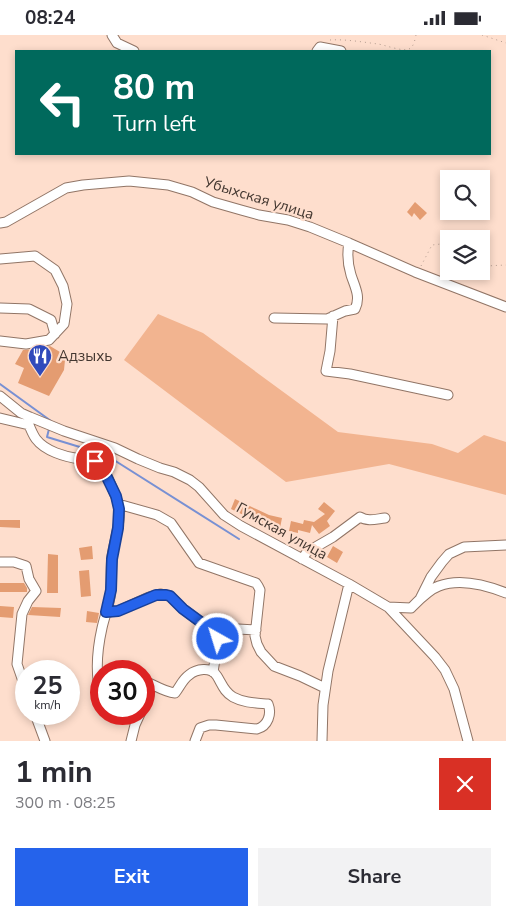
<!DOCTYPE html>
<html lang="en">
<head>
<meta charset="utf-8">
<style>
	:root { --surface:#fff; --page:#f2f2f3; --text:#2b2b33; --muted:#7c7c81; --accent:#2563eb }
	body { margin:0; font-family:"Nunito Sans",sans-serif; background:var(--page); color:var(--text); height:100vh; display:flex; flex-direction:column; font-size:19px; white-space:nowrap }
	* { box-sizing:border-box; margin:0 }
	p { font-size:16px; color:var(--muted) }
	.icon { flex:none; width:28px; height:28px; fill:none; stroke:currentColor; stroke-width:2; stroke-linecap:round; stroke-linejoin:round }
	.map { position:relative; height:706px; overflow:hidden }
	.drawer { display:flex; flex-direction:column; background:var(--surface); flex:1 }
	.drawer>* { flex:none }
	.top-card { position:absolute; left:15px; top:15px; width:476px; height:105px; border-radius:0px; box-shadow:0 2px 8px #0003; background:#00695c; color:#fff; overflow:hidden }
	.buttons { position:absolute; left:440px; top:135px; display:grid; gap:10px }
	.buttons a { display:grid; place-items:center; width:50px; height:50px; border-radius:0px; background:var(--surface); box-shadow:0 2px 8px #0003; font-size:25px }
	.speed { position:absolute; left:15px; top:625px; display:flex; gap:10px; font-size:25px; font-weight:700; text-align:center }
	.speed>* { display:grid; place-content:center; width:65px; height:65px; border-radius:50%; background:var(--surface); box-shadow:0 2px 8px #0003; line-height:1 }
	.speed small { font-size:12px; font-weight:400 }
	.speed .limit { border:8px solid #d22; background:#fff; color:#111 }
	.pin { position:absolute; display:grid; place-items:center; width:42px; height:42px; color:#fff; margin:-21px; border:2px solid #fff; border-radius:50%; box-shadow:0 1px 5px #0007 }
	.me { position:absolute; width:55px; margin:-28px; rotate:321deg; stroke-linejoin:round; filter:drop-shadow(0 0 4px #0008) }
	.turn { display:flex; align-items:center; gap:18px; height:105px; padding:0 15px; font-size:22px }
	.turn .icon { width:65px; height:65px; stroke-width:2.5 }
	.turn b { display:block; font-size:35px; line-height:42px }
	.round { display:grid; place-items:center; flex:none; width:52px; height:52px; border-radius:0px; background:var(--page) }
	.head { display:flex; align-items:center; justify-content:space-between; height:85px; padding:0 15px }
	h1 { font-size:30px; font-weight:700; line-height:38px }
	.action { display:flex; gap:10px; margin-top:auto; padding:10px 15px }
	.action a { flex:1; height:58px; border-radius:0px; background:var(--accent); color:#fff; font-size:20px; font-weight:700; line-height:58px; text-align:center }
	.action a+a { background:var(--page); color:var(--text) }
	.status { display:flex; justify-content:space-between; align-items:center; height:35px; padding:0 25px; background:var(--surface); direction:ltr }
	.status svg { height:14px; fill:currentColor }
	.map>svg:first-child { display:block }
</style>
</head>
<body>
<div class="status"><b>08:24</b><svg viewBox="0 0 49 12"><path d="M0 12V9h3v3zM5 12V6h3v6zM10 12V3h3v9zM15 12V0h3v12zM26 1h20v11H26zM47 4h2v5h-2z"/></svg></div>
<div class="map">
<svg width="506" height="706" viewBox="0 0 506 706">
	<rect width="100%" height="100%" fill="#fedecd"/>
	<path fill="#f2b490" d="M158,279L203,298L338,397L432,409L458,418L484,400L506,407V460L389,429L286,447L124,325Z"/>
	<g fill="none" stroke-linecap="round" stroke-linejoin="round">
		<path stroke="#7890d3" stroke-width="2" d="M0,349L51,386V387
			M49,394L47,402L106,420L239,504"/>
	</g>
	<path fill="#e49c71" d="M415,167L427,178L420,185L414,178L412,182L407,177Z
		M50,311L60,317L65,325L64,335L49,361L18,348L24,333L15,329L23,315L37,314Z
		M235,464L269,480L282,483L280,493L256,486L231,474Z
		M324,467L335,476L327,486L330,491L319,499L312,490L310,498L298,495V498L289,496L291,486L303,489L304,485L314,487L325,479L318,474Z
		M0,485H20V493L0,492Z
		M92,511L93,524L81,525L79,513Z
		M333,511L343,517L337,528L327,522Z
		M48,519L58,520V558H47Z
		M89,535L91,561L81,562L79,536Z
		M0,548H24L27,553V557H0Z
		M0,571L14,572L13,583L0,582Z
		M32,572L61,573L60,582L28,580Z
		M87,576L99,578L97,588L86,587Z"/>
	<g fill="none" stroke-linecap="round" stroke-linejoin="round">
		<g stroke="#917566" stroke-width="11">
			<path id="minor" d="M112,0L117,8L134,16
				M317,16L320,12L341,16
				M0,188L6,187L66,153L83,150L129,146L168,150L192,157L213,167L241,175L259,180L288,185L310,192L349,208L415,237L506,272
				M0,224L35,221L55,235L63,251L67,269L64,289L49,305L26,309L0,306
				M0,273L29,274L51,285L55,299
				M333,281L330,316L326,336L350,339L448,360
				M274,283L327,284L345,276L355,274C361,262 355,252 351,240C348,230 347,218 349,208
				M0,361L21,378L30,382L64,396L115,413L138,424L160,433L174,437L190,445L199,452L224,480L241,491L349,549L388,572L411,573C419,565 428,555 439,551C460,543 486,550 506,558
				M0,383L29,390C31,395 33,400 36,404C45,416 65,422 80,424C86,425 94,424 99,428C105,433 112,453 116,462C124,482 115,501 112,521C110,537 113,552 109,567C107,576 104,584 102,593C97,615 95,639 101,661
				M118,469L157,480L171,488L199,528L256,548L258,551L260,555L255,601L257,609L261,617L274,631L300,641L325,653
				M302,524L307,517L333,502L360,482C368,487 376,484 385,483
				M0,527H14L26,531L29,544L36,556L28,566L22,579L17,629L26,655
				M420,564L431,542L442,527L449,519L464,512L506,510
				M388,572L435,622L445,635L454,654L468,706
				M107,577L118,576L149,562L160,559L170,561L183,574L202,588L220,593L256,595
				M213,637L220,593
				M147,647C156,651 165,657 175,658C180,652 182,645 189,640C196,634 211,631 217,641C222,649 224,657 233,662C244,668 256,668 268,669C272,679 268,691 257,694L216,690H209L200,693L195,706
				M144,672C149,664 153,655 146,647
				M35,679L45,706
				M131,706L135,690L140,679
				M322,706L323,670L328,636L349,549"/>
		</g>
		<path stroke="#b59d90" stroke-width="1" stroke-dasharray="1 4" stroke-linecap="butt" d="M482,0L506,8
			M330,5C345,4 362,7 378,9C385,10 403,17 409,14C414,12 415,4 416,0
			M481,230L485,231L506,230
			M421,231L432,210L441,209L449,214"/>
		<use href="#minor" stroke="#fff" stroke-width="9"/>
	</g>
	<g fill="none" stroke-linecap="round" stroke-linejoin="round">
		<g stroke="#184099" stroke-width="12">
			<path id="route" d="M95,426L99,428L102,432L116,461L119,474L118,493L112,524L111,555L106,577L118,576L156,560H166L170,561L183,574L202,588L220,594L218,604"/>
		</g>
		<use href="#route" stroke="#2563eb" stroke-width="9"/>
	</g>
	<defs>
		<g id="restaurant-pin" transform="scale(1.25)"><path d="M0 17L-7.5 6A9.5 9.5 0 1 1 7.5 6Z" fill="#304abb" stroke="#fedecd"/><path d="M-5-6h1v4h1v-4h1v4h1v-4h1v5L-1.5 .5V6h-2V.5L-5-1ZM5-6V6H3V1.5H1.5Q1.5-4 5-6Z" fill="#fff"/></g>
	</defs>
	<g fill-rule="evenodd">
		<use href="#restaurant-pin" x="40" y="321"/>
	</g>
	<g text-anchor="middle" stroke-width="4.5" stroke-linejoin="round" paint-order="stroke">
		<g font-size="15" fill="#433730" stroke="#fedecd">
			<text transform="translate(259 163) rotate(17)" y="5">Убыхская улица</text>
			<text transform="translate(282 496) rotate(29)" y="5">Гумская улица</text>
		</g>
		<g font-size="15" fill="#433730" stroke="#fedecd" text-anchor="start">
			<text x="58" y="326">Адзыхь</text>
		</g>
	</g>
</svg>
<div class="buttons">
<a><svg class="icon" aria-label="search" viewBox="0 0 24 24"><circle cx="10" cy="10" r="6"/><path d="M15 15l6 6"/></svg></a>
<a><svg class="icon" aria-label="layers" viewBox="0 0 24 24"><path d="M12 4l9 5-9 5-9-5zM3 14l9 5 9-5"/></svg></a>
</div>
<div class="speed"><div>25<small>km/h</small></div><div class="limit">30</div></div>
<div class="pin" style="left:95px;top:426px;background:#d93025"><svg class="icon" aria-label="arrive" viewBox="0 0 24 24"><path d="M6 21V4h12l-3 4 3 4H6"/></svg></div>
<svg class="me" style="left:218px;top:604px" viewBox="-20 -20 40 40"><circle r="17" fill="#2563eb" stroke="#fff" stroke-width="3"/><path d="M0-11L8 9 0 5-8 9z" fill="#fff"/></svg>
<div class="top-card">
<div class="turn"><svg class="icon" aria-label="left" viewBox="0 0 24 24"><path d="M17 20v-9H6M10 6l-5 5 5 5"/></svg><div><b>80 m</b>Turn left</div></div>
</div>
</div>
<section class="drawer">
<div class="head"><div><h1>1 min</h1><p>300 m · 08:25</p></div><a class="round" style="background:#d93025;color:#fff"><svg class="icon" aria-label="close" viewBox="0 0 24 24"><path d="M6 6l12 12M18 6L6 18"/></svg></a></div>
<div class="action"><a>Exit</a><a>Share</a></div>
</section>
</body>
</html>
